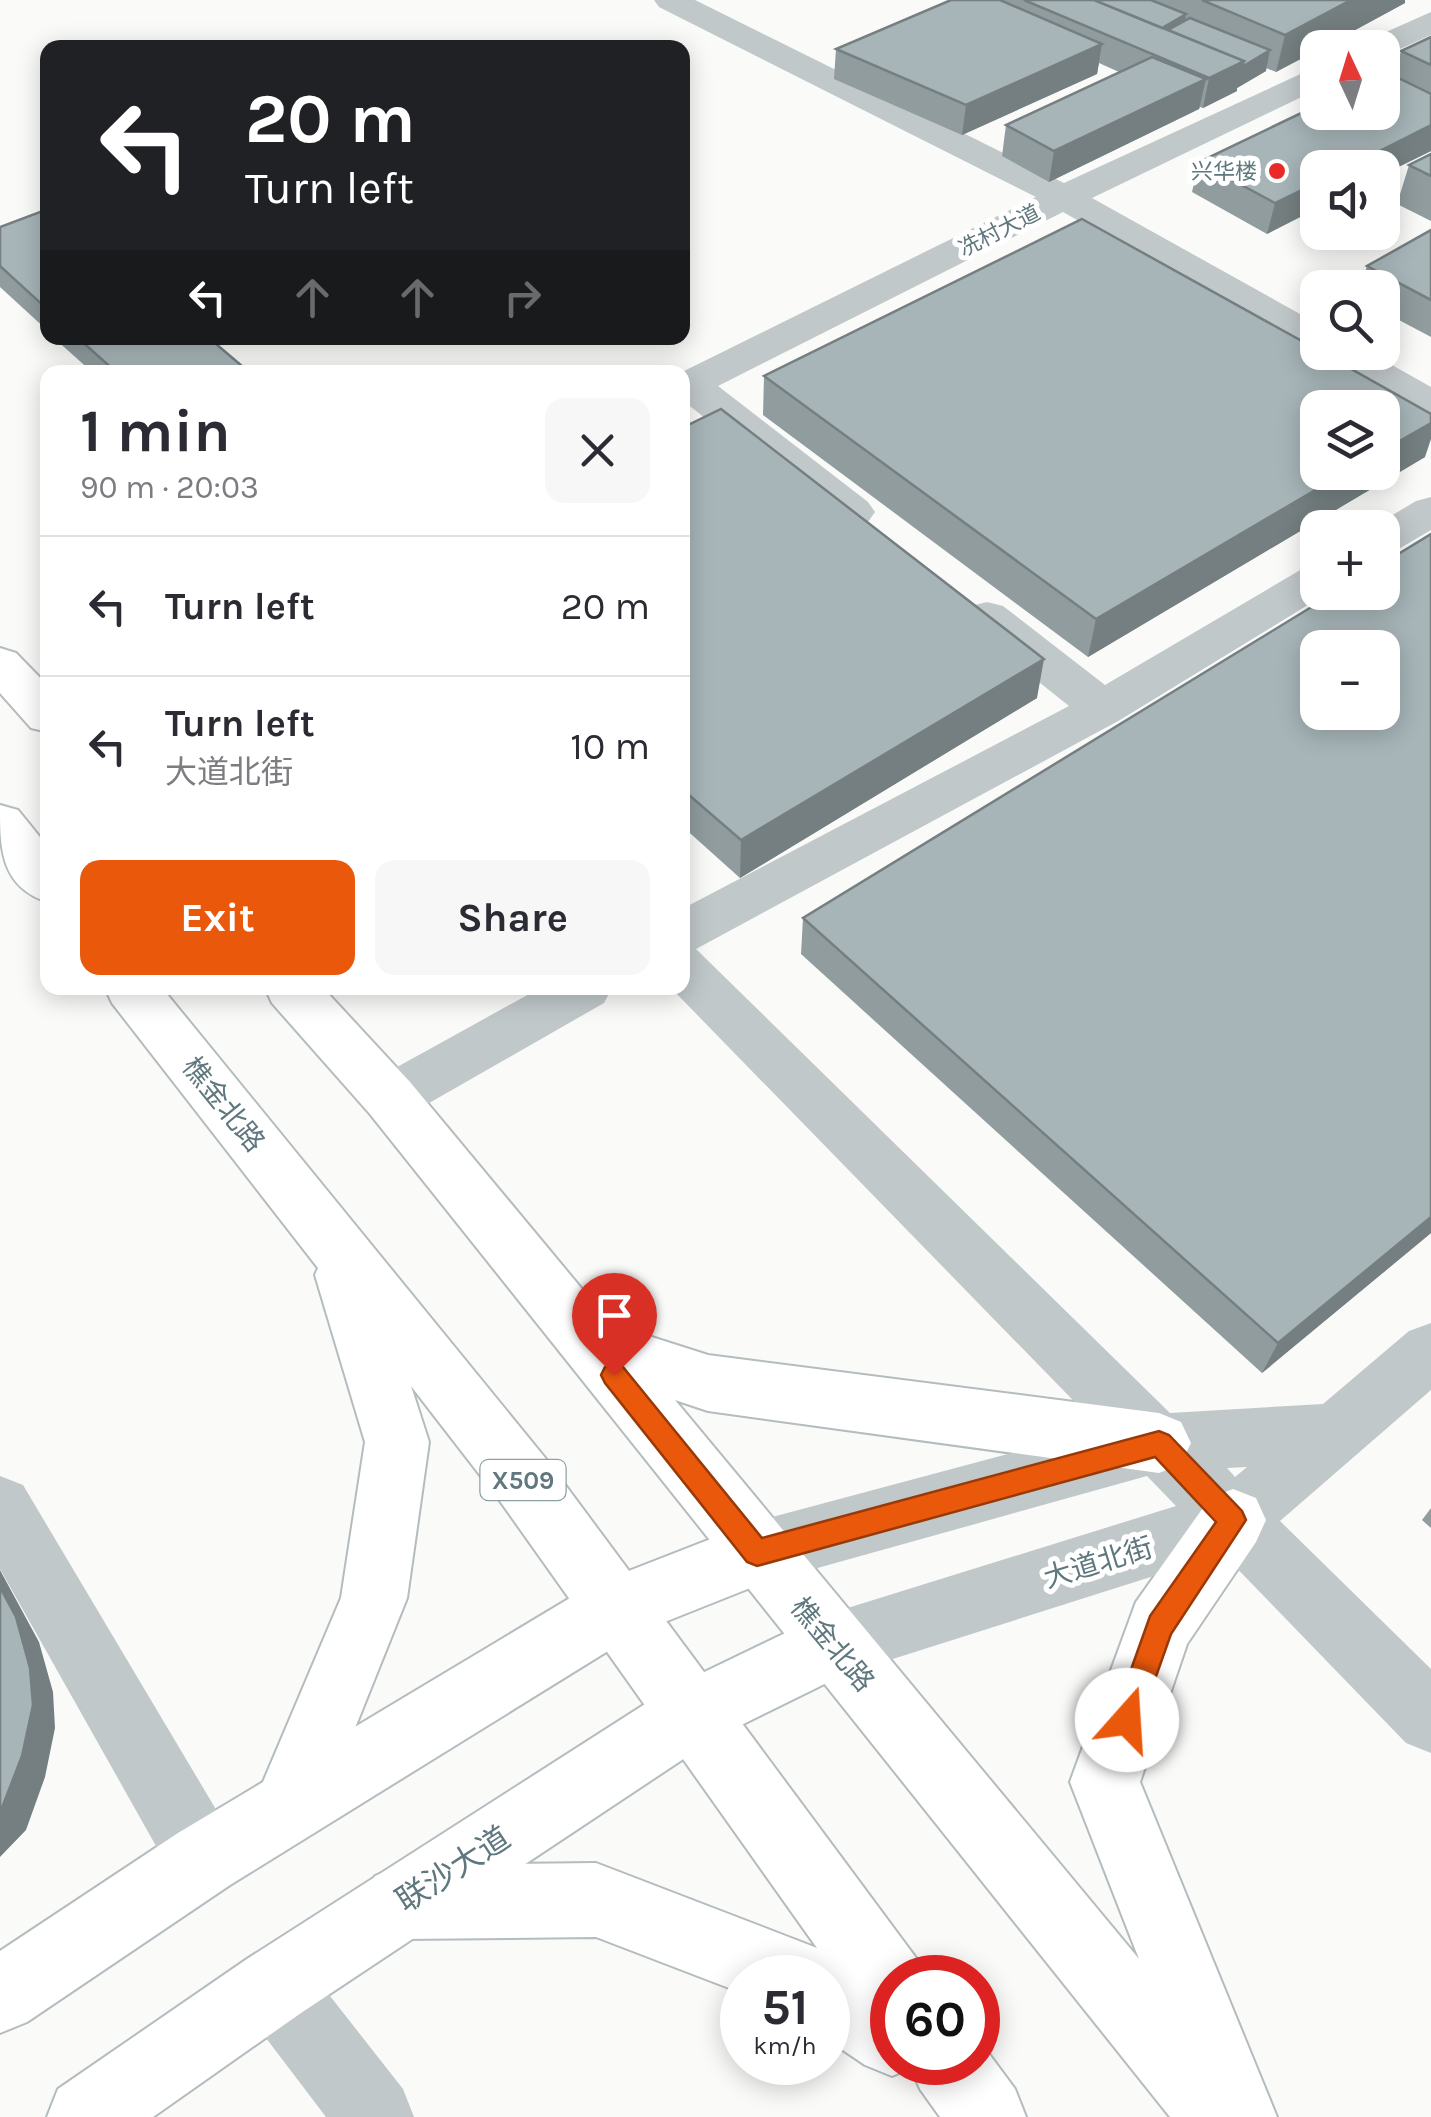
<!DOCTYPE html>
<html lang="en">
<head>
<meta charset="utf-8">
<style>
	:root { --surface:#fff; --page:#f7f7f7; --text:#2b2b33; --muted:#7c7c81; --line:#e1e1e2; --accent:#ea580c }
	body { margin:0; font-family:Karla,"Noto Sans SC",sans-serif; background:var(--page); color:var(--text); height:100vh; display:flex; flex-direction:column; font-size:38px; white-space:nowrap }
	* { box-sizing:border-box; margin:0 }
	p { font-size:32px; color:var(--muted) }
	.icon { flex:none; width:55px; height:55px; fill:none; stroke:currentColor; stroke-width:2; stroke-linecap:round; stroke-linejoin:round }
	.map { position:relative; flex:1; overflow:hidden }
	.details { position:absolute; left:40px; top:365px; width:650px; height:630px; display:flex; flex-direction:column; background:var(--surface); border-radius:20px; box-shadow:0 5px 25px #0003 }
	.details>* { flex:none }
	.hud { position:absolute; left:40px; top:40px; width:650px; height:305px; border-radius:20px; box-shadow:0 5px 25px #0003; background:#202124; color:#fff; overflow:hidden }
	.needle { width:65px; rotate:356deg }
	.tools { position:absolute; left:1300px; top:30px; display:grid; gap:20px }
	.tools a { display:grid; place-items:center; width:100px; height:100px; border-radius:20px; background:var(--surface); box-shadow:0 5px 25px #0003; font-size:50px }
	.speed { position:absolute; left:720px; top:1955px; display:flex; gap:20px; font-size:50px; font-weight:700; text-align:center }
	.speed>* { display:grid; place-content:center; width:130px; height:130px; border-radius:50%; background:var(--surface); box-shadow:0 5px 25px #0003; line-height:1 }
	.speed small { font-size:25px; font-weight:400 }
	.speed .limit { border:15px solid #d22; background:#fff; color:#111 }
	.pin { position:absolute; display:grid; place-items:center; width:85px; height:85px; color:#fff; margin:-102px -42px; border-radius:50% 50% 50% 0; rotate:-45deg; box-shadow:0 0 10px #0007 }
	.pin .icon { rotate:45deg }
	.me { position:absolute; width:110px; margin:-55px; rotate:19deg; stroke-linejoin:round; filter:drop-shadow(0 0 8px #0008) }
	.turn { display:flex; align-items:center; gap:35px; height:210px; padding:0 40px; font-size:45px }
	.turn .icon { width:130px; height:130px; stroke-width:2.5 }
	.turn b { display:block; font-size:70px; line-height:85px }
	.lanes { display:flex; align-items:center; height:95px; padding:0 40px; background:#0003; justify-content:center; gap:50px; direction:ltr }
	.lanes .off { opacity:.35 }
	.round { display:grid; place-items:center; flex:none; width:105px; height:105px; border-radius:20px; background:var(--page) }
	.headline { display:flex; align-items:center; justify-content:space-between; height:170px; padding:0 40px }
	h1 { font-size:60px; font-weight:700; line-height:75px }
	.cta { display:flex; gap:20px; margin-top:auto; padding:20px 40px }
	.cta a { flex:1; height:115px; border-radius:20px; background:var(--accent); color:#fff; font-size:40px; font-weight:700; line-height:115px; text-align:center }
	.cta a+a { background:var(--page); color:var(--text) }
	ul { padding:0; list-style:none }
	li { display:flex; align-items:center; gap:30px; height:140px; padding:0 40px; border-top:2px solid var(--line) }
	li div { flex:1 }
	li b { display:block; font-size:38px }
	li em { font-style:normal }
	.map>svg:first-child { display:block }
</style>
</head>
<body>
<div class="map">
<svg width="1431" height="2117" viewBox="0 0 1431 2117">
	<rect width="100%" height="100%" fill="#fafaf8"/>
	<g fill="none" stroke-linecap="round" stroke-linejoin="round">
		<g stroke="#b3bcbf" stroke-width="4">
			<path id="secondary" d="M757,1521L780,1530L790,1553L780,1576L637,1633L230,1885L27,2022L0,2033V1951L178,1833L590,1586Z
				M833,1610L857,1620L867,1644L857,1668L715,1738L301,2013L153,2117H47L58,2089L247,1959L667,1690Z"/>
		</g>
		<g stroke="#b4bcbe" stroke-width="4">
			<path id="primary" d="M0,648L16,653L48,686V732L31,728L0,693Z
				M0,805L18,810L48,847V902C0,887 0,847 0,805Z
				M105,988H162L546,1459L919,1962L925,1978H892V2062H978V2039L1015,2089L1026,2117H940L920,2089L911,2068L892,2076L865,2065L828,2040V1978H742V1993L596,1937L401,1939L375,1928L364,1902L375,1876L401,1865L596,1863L817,1948L500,1501L411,1386L429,1442L407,1598L313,1833L288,1844L263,1833L252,1808L341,1598L365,1442L315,1275L318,1268L112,1003Z
				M265,988H323L410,1082L611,1324L708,1355L1159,1413L1181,1422L1191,1443L1181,1464L1159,1473L708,1411L675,1400L1139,1959L1070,1782L1136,1602L1210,1498L1233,1489L1256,1498L1266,1520L1256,1542L1187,1644L1140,1782L1277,2117H1170L370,1114L272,1003Z"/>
		</g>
		<path fill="#c1c8ca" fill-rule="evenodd" d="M654,0H695L1064,183L1318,66V89L1092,198L1318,324V352L1304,348L1063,212L718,386L868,502L875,512L868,522L853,526L838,522L682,400V372L1036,197L659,7Z
			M1431,12V35L1382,57V48H1362L1366,41Z
			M1320,352H1369L1431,387V416L1417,413L1325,360Z
			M1431,497V530L1397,550L1382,554V528H1371L1416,501Z
			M1318,565V592H1329L1120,720L696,949L1170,1413L1323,1404L1409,1331L1431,1323V1390L1280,1521L1431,1669V1753L1406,1743L1223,1554L833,1678L809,1668L799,1644L809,1620L1176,1506L1147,1476L757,1585L734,1576L724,1553L734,1530L757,1521L1101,1429L671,988H682V909L1069,706L971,628L964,617L971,606L987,602L1003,606L1105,685L1302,569ZM1247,1467L1235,1477L1227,1468Z
			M540,988H612L604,1003L410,1114L390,1121L370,1114L362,1098L370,1082Z
			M0,1476L23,1485L230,1833L240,1859L230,1885L204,1895L178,1885L0,1569Z
			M274,1948L301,1959L403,2089L414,2117H326L247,2013L236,1986L247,1959Z"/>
		<use href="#secondary" fill="#fff" fill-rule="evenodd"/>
		<use href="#primary" fill="#fff" fill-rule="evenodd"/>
	</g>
	<path fill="#909c9e" d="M951,0H1405V3L1322,48H1318L1276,72L1266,68V71L1237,88V91L1203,108L1200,107L1199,109L1049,182L1002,156L1006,125L1119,72L1099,63L1097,74L962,135L834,79L836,49Z
		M1431,37V151L1382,175V168L1267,234L1192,192L1199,162L1394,76L1401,51Z
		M1431,154V221L1397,204L1409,165Z
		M48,209V331L0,287V227Z
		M1431,230V337L1382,311V288H1360L1367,266Z
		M54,338H209L249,372H92Z
		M764,376L1425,457L1088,657L763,415Z
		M682,428L1037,698L740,878L682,826Z
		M803,918L1431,1233L1262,1373L801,954Z
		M1431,1508V1528L1422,1520Z"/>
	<path fill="#757f81" d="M1351,0H1405V3L1322,48H1318V50L1276,72L1285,35Z
		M1186,14L1182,35L1158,30Z
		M1102,44L1097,74L962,135L966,105Z
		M1270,50L1266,71L1237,88V91L1203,108L1209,78L1244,61Z
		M1206,79L1199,109L1049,182L1054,151Z
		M1431,125V151L1382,175V168H1346Z
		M1318,182V208L1267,234L1275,203Z
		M1431,423V439L1425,457L1088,657L1096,619L1346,472H1382V451Z
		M1044,659L1037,698L740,878L741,840Z
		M1431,1217V1233L1262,1373L1278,1343Z
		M0,1570L39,1642L53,1692L55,1728L45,1777L26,1830L0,1857Z"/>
	<path fill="#a7b5b8" stroke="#757f81" stroke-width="2.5" fill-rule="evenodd" d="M951,0H1000L1102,44L966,105L836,49Z
		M1024,0H1094L1244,61L1209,78Z
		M1094,0H1151L1186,14L1162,28Z
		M1202,0H1351L1285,35Z
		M1190,18L1270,50L1242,67L1244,61L1168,30Z
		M1431,37V65L1401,51Z
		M1152,57L1206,79L1054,151L1006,125Z
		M1386,72L1431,94V125L1346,168H1318V182L1275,203L1199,162L1318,105V112H1382V74Z
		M1431,154V176L1409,165Z
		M48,209V310L0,266V227Z
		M1082,219L1318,350V352H1321L1431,414V423L1382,451V408H1318V472H1346L1096,619L764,376Z
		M1431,230V300L1367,266Z
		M78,338H209L249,372H116Z
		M721,409L1044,659L741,840L682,789V428Z
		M1431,534V1217L1278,1343L803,918L1336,592H1382V564ZM1318,648H1382V712H1318Z
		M0,1587L16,1617L30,1668L33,1705L22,1756L0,1813Z"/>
	<path fill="#ea580c" stroke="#983908" stroke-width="2.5" d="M614,1363L623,1367L762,1538L1159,1431L1169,1435L1242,1511L1246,1520L1171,1634L1137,1730L1127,1734L1117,1730L1113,1720L1150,1616L1216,1522L1155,1457L757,1566L747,1562L605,1383L601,1375L605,1367Z"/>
	<circle fill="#ea2a28" stroke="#fff" stroke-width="4" cx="1277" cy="171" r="10"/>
	<g text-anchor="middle" stroke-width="10" stroke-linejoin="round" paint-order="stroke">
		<g font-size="22" fill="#5f777e" stroke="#fff" text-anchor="end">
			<text x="1257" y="179">兴华楼</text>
		</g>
		<g font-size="22" fill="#5f777e" stroke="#fff">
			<text transform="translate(999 230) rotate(-27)" y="8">冼村大道</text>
		</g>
		<rect fill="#fff" stroke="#8fa0a5" stroke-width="2.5" x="480.5" y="1460" width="85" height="40" rx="8"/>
		<g font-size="25" font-weight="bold" fill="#5f777e">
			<text x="523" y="1489">X509</text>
		</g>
		<g font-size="28" fill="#5f777e" stroke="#fff">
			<text transform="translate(224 1104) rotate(51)" y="10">樵金北路</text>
			<text transform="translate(1098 1562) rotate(-17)" y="10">大道北街</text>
			<text transform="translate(833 1644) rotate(50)" y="10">樵金北路</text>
		</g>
		<g font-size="32" fill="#5f777e" stroke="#fff">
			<text transform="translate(453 1869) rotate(-33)" y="11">联沙大道</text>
		</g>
	</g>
</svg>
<div class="tools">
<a><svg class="needle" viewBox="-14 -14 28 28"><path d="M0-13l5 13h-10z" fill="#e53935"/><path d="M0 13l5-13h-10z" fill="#7c7c81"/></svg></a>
<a><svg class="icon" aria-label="sound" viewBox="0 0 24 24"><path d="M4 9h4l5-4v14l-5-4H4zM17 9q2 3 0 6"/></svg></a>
<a><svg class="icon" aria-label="search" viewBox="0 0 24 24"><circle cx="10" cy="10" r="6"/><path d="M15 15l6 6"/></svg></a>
<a><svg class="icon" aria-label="layers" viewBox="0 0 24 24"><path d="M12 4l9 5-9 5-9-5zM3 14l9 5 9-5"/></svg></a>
<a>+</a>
<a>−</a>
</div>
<div class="speed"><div>51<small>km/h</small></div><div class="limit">60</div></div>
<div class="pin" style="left:614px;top:1375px;background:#d93025"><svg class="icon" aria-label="arrive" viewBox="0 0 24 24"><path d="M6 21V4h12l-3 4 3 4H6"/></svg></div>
<svg class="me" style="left:1127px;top:1720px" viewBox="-20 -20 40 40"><circle r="19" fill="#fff"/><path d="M0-13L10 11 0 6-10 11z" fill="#ea580c"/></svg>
<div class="hud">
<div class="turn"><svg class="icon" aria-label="left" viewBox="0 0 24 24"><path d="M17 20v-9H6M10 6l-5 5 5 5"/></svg><div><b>20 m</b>Turn left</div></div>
<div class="lanes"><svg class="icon" aria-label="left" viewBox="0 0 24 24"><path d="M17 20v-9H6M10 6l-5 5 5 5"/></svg><svg class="icon off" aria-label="ahead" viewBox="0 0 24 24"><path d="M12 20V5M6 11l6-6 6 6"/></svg><svg class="icon off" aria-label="ahead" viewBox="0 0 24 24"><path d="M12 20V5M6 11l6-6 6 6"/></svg><svg class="icon off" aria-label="right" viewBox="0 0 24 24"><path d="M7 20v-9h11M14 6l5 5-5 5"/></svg></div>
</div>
<section class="details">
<div class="headline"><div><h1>1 min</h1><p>90 m · 20:03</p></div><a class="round"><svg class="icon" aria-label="close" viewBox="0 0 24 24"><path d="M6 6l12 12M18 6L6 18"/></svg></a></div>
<ul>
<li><svg class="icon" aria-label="left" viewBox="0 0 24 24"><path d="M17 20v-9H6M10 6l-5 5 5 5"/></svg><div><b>Turn left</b></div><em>20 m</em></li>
<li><svg class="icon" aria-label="left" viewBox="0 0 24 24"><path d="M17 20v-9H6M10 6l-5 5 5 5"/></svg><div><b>Turn left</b><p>大道北街</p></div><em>10 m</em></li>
</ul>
<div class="cta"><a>Exit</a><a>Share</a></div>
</section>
</div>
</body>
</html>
